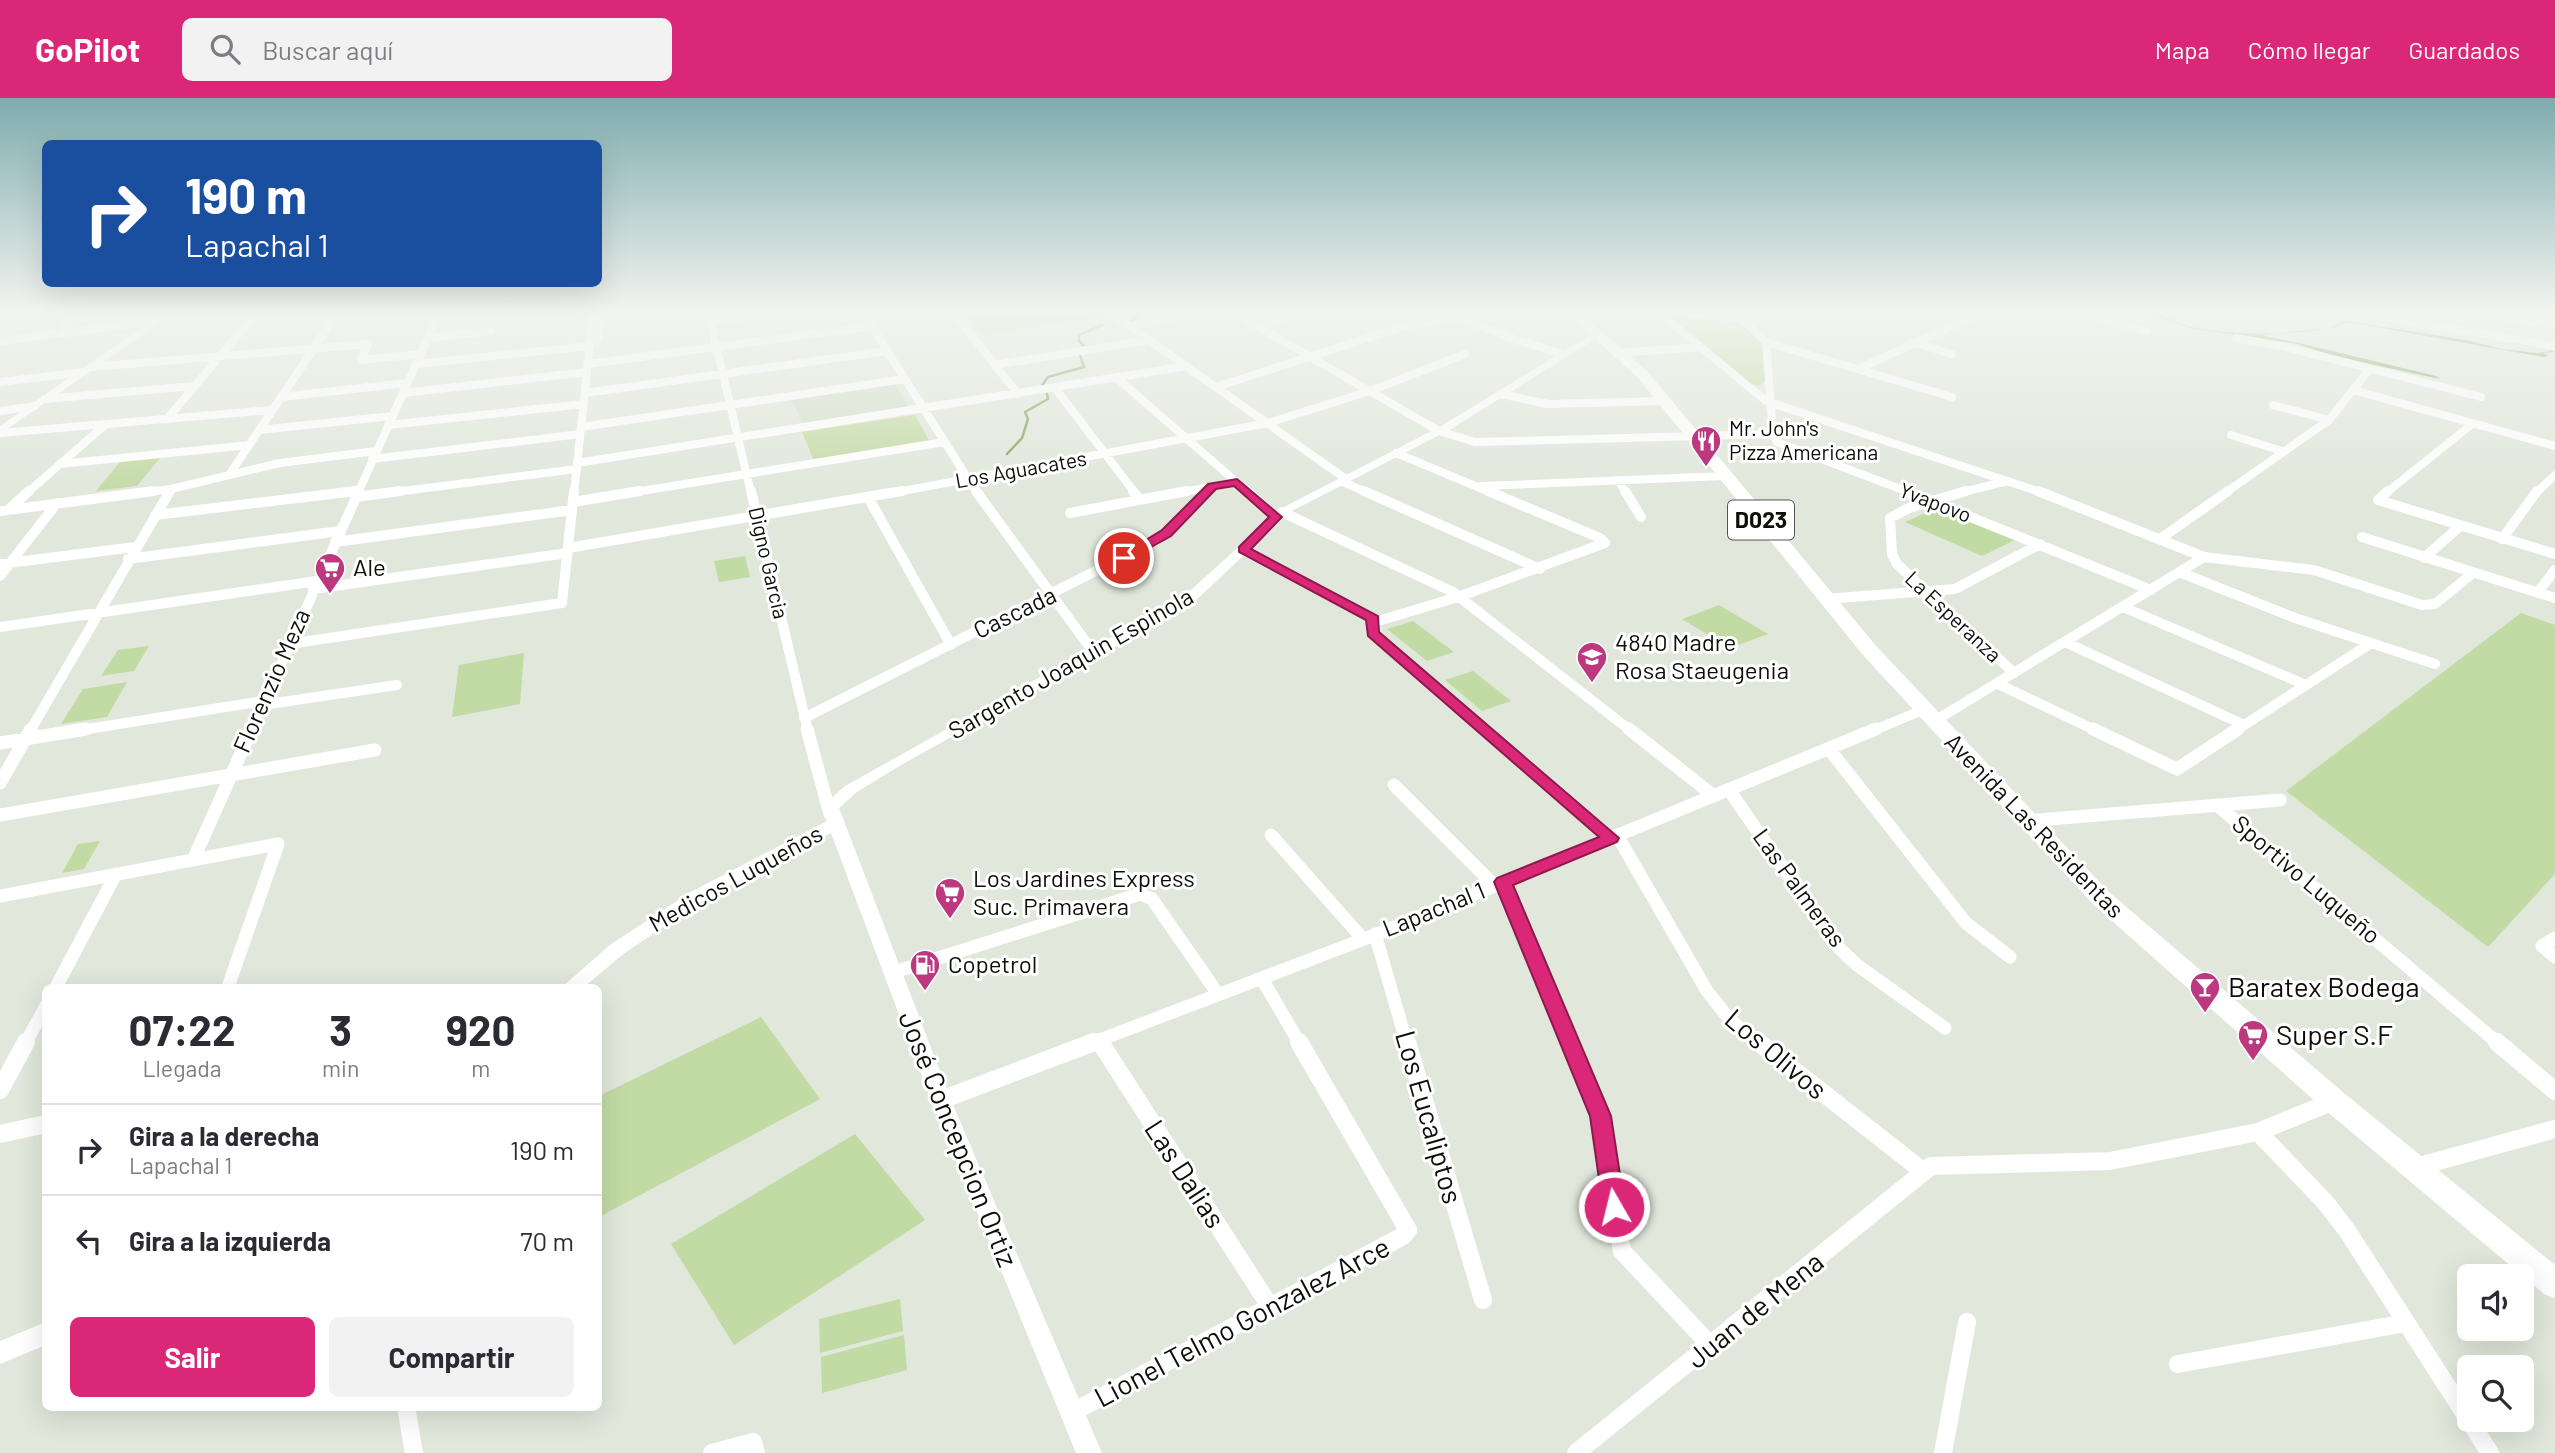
<!DOCTYPE html>
<html lang="es">
<head>
<meta charset="utf-8">
<style>
	:root { --surface:#fff; --page:#f2f2f3; --text:#2b2b33; --muted:#7c7c81; --line:#e1e1e2; --accent:#db2777 }
	body { margin:0; font-family:Barlow,sans-serif; background:var(--page); color:var(--text); height:100vh; display:flex; flex-direction:column; font-size:26px; white-space:nowrap }
	* { box-sizing:border-box; margin:0 }
	p { font-size:23px; color:var(--muted) }
	.icon { flex:none; width:38px; height:38px; fill:none; stroke:currentColor; stroke-width:2; stroke-linecap:round; stroke-linejoin:round }
	.map { position:relative; flex:1; overflow:hidden }
	.details { position:absolute; left:42px; top:886px; width:560px; height:427px; display:flex; flex-direction:column; background:var(--surface); border-radius:10px; box-shadow:0 7px 28px #0002 }
	.details>* { flex:none }
	.banner { position:absolute; left:42px; top:42px; width:560px; height:147px; border-radius:10px; box-shadow:0 7px 28px #0002; background:#1a4fa0; color:#fff; overflow:hidden }
	.controls { position:absolute; left:2457px; top:1166px; display:grid; gap:14px }
	.controls a { display:grid; place-items:center; width:77px; height:77px; border-radius:10px; background:var(--surface); box-shadow:0 7px 28px #0002; font-size:35px }
	.pin { position:absolute; display:grid; place-items:center; width:60px; height:60px; color:#fff; margin:-30px; border:4px solid #fff; border-radius:50%; box-shadow:0 2px 7px #0007 }
	.me { position:absolute; width:77px; margin:-38px; rotate:352deg; stroke-linejoin:round; filter:drop-shadow(0 0 5px #0008) }
	.turn { display:flex; align-items:center; gap:24px; height:147px; padding:0 28px; font-size:32px }
	.turn .icon { width:91px; height:91px; stroke-width:2.5 }
	.turn b { display:block; font-size:49px; line-height:60px }
	.eta { display:flex; justify-content:space-evenly; align-items:center; height:119px; text-align:center }
	.eta b { font-size:42px; font-weight:700; line-height:49px }
	.action { display:flex; gap:14px; margin-top:auto; padding:14px 28px }
	.action a { flex:1; height:80px; border-radius:10px; background:var(--accent); color:#fff; font-size:28px; font-weight:700; line-height:80px; text-align:center }
	.action a+a { background:var(--page); color:var(--text) }
	ul { padding:0; list-style:none }
	li { display:flex; align-items:center; gap:21px; height:91px; padding:0 28px; border-top:2px solid var(--line) }
	li div { flex:1 }
	li b { display:block; font-size:26px }
	li em { font-style:normal }
	header { display:flex; align-items:center; gap:42px; box-sizing:border-box; height:98px; padding:0 35px; background:var(--accent); color:#fff }
	header strong { font-size:33px }
	nav { display:flex; gap:38px; margin-inline-start:auto; font-size:24px }
	.search { width:490px; height:63px; background:var(--page); display:flex; align-items:center; gap:18px; box-sizing:border-box; padding:0 24px; border-radius:10px; color:var(--muted); font-size:26px }
	.map>svg:first-child { display:block }
</style>
</head>
<body>
<header>
<strong>GoPilot</strong>
<div class="search"><svg class="icon" aria-label="search" viewBox="0 0 24 24"><circle cx="10" cy="10" r="6"/><path d="M15 15l6 6"/></svg>Buscar aquí</div>
<nav><a>Mapa</a><a>Cómo llegar</a><a>Guardados</a></nav>
</header>
<div class="map">
<svg width="2555" height="1355" viewBox="0 0 2555 1355">
	<rect width="100%" height="100%" fill="#e1e7db"/>
	<path fill="#d5decb" d="M895,286L909,309L803,326L792,302Z"/>
	<path fill="#c2daa4" d="M992,213H1092L1100,219L982,237L964,217Z
		M1667,214C1697,216 1741,215 1760,242C1766,251 1766,269 1768,280L1759,288L1748,285L1663,218Z
		M915,317L930,344L814,363L802,334Z
		M160,360L137,388L96,393L120,364Z
		M1937,410L2015,442L1982,458L1905,424Z
		M745,458L750,479L719,484L714,463Z
		M1719,507L1768,536L1730,550L1682,521Z
		M2521,515L2555,527V776L2488,849L2286,693Z
		M1413,523L1454,554L1427,563L1387,531Z
		M149,548L134,573L101,578L118,552Z
		M524,555L520,606L452,619L459,567Z
		M1473,573L1511,603L1482,613L1445,582Z
		M127,584L107,619L61,626L83,591Z
		M100,743L84,771L62,775L78,746Z
		M761,919L820,1001L599,1119V998Z
		M855,1036L925,1122L734,1247L671,1146Z
		M900,1201L903,1233L820,1255L819,1221Z
		M904,1237L907,1272L822,1295L821,1259Z"/>
	<path fill="#819f5a" d="M2144,213C2161,215 2177,226 2195,230C2234,237 2290,238 2328,230C2336,228 2339,224 2347,223L2466,242L2501,251L2536,255L2551,253L2549,251L2555,254L2543,255L2549,258L2543,259L2348,224L2332,230L2262,237C2273,241 2286,242 2299,245C2345,256 2390,267 2436,278L2440,281L2333,258L2297,246L2190,230Z"/>
	<g fill="none" stroke-linecap="round" stroke-linejoin="round">
		<path stroke="#819f5a" stroke-width="2.5" d="M1130,223L1144,213
			M1085,249L1079,243V237L1103,227
			M1040,290L1048,279L1084,269L1080,257
			M1007,356L1022,340L1028,321L1025,314L1048,301L1047,296"/>
		<path stroke="#fff" stroke-width="8" d="M708,213L751,395
			M862,213L977,395
			M952,213L1018,296
			M1108,213L1346,381
			M1231,213L1439,333L1475,344L1773,336
			M1657,213L1766,303L2043,395
			M1672,213L1745,221
			M1734,213L1766,244L1773,336L1777,344L1911,395
			M2073,213L2146,233
			M2351,213L2555,248
			M2471,213L2555,227
			M439,215L462,213
			M954,215L972,213
			M1457,218L1505,238L1562,256
			M711,223L786,213
			M2427,226L2437,213
			M1749,227L1768,213
			M1131,229L1194,213
			M1258,229L1307,213
			M61,235L75,213
			M428,240L491,233
			M2236,240L2286,249L2481,299
			M0,243L154,223
			M590,244L598,241L601,213
			M590,244L592,213
			M1766,244L1952,299
			M1912,244L1952,256
			M1619,255L1700,249
			M361,262L421,256
			M416,266L590,248
			M588,266L872,228
			M995,267L1149,242
			M91,269L368,246L361,262
			M1858,271L1985,213
			M1117,280L1249,395
			M0,284L84,274
			M1216,289L1408,227L1482,213
			M1055,290L1135,395
			M2353,292L2555,348
			M403,295L587,274
			M585,295L887,253
			M1500,296L1548,306L1666,303
			M281,299L407,285
			M45,301L194,288
			M2273,307L2329,322
			M0,313L35,308
			M167,321L258,213
			M388,327L584,306
			M581,329L905,281
			M259,332L392,318
			M0,335L272,312
			M2231,337L2282,353
			M1396,355L1492,395
			M372,361L580,336
			M577,365L1187,268
			M60,366L249,347
			M229,377L339,213
			M1618,382L1626,395
			M1341,383L1368,395
			M1481,388L1725,378
			M27,395L106,326
			M140,395L171,391L280,365L376,353
			M169,395L171,391
			M341,395L358,393
			M358,395L440,213
			M387,395L577,371
			M574,395L590,244
			M629,395L944,344
			M892,395L1268,325L1370,293L1465,256
			M1178,395L1237,384
			M1206,395L1212,389
			M1959,395L2008,383
			M2225,395L2329,322L2369,272
			M2386,395L2471,327
			M2536,395L2555,377"/>
		<path stroke="#fff" stroke-width="10" d="M751,393L808,633
			M976,393L1094,555
			M1133,393L1140,402
			M1247,393L1276,419
			M1364,393L1540,471
			M1625,393L1641,419
			M1906,393L2151,492
			M1966,393L1909,410L1890,420L1892,456L1897,466L2014,575
			M2038,393L2204,459L2314,472L2422,507L2435,506L2473,475
			M2388,393L2378,402L2555,456
			M355,399L401,393
			M868,399L951,547
			M573,404L640,393
			M8,412L29,393
			M0,413L154,393
			M1282,414L1453,494L1631,633
			M1070,415L1187,393
			M155,417L356,393
			M2362,439L2555,500
			M2160,441L2228,393
			M2502,441L2537,393
			M335,444L572,412
			M568,450L902,393
			M1243,452L1373,521V536L1486,633
			M2424,460L2459,429
			M128,461L340,433
			M0,466L135,449
			M2179,474L2295,520L2435,566
			M0,478L57,405
			M313,491L568,455
			M2538,494L2555,472
			M1825,501L1955,491L2040,446
			M2123,509L2306,587
			M1375,524L1458,499L1605,445L1600,440L1488,393
			M0,529L317,483
			M2065,544L2244,627
			M289,546L562,505L574,393
			M1998,586L2097,633
			M262,607L397,587
			M804,620L1157,442L1208,393
			M1933,624L2204,459
			M30,633L170,393
			M75,633L263,603
			M251,633L359,393
			M1872,633L1923,612
			M2235,633L2371,545"/>
		<path stroke="#fff" stroke-width="13" d="M807,631L830,716
			M1484,631L1611,740
			M1629,631L1714,698
			M2093,631L2177,671L2238,631
			M0,645L86,631
			M1829,651L1966,825L2010,859
			M0,685L31,631
			M1394,687L1495,788
			M1729,692L1839,850L1857,867L1945,930
			M2217,707L2499,946
			M0,717L375,652
			M2027,723L2280,702
			M1271,737L1363,841
			M1617,737L1707,893L1730,922L1760,946
			M193,762L252,631
			M1503,784L1571,946
			M0,798L278,746
			M1375,836L1407,946
			M2555,840L2542,848L2555,859
			M891,875L1140,796L1152,801L1218,896
			M1262,881L1300,946
			M56,889L116,776
			M228,889L278,746
			M1099,942L1101,946
			M25,946L46,908
			M1089,946L1380,835L1876,631"/>
		<path stroke="#fff" stroke-width="18" d="M1100,944L1271,1210
			M1407,944L1483,1202
			M1570,944L1601,1018L1622,1153L1712,1249
			M1758,944L1924,1074
			M2497,944L2555,993
			M0,992L26,944
			M941,1002L1094,944
			M2258,1034L2326,1105L2348,1134L2490,1355
			M0,1036L46,1026
			M2416,1069L2555,1031
			M2178,1266L2406,1225
			M406,1309L414,1355
			M1071,1315L1403,1138L1408,1132L1299,944
			M712,1355L753,1344L756,1355
			M1576,1355L1931,1068L2110,1063L2258,1034L2334,1003
			M1943,1355L1967,1224"/>
		<path fill="#fff" fill-rule="evenodd" d="M157,213H166L147,234L0,336V328L141,230Z
			M1597,233L1600,234V238L1451,331L1290,414L1193,505L901,667L857,694L839,710L951,1002L1102,1355H1076L931,1002L831,735L701,803L622,857L584,889H562L610,847L689,795L827,723L822,709L845,688L1183,499L1282,410L1443,327Z
			M46,1224V1247L0,1266V1243Z"/>
		<path fill="#fff" fill-rule="evenodd" d="M1565,213H1578L1648,274L1877,549L2109,794L2344,995L2555,1167V1200L2544,1196L2324,1011L2093,806L1863,557L1638,280Z"/>
	</g>
	<linearGradient id="sky" x2="0" y2="1"><stop stop-color="#7facaf"/><stop offset="0.53" stop-color="#f2f4ef"/><stop offset="1" stop-color="#f2f4ef" stop-opacity="0"/></linearGradient>
	<rect width="2555" height="402" fill="url(#sky)"/>
	<path fill="#db2777" stroke="#8e194d" stroke-width="2" d="M1237,381L1282,419L1251,451L1378,518L1379,534L1619,740L1617,744L1513,787L1611,1018L1625,1109L1622,1116L1614,1119L1606,1116L1603,1109L1590,1018L1494,784L1497,780L1599,739L1368,538L1366,522L1239,454V449L1269,419L1234,388L1216,391L1171,438L1128,462L1117,460L1162,432L1208,386Z"/>
	<defs>
		<g id="restaurant-pin" transform="scale(1.575)"><path d="M0 17L-7.5 6A9.5 9.5 0 1 1 7.5 6Z" fill="#bc397f" stroke="#fff"/><path d="M-5-6h1v4h1v-4h1v4h1v-4h1v5L-1.5 .5V6h-2V.5L-5-1ZM5-6V6H3V1.5H1.5Q1.5-4 5-6Z" fill="#fff"/></g>
		<g id="supermarket-pin" transform="scale(1.575)"><path d="M0 17L-7.5 6A9.5 9.5 0 1 1 7.5 6Z" fill="#bc397f" stroke="#fff"/><path d="M-6-5.5h2.5l.6 2H6L4.5 2H-2.5L-4.4-4H-6ZM-1.5 3.2a1.3 1.3 0 1 0 .1 0ZM3 3.2a1.3 1.3 0 1 0 .1 0Z" fill="#fff"/></g>
		<g id="school-pin" transform="scale(1.575)"><path d="M0 17L-7.5 6A9.5 9.5 0 1 1 7.5 6Z" fill="#bc397f" stroke="#fff"/><path d="M0-5L7-2L0 1L-7-2ZM-4 1L0 2.5L4 1V4Q0 6-4 4Z" fill="#fff"/></g>
		<g id="fuel-pin" transform="scale(1.575)"><path d="M0 17L-7.5 6A9.5 9.5 0 1 1 7.5 6Z" fill="#bc397f" stroke="#fff"/><path d="M-5.5-6h7V0h2V4h1.3V-2.5L3-4.5l.8-.8L6-3V5H2.5V1h-1V6h-7ZM-4.2-4.7v3.2H.2V-4.7Z" fill="#fff"/></g>
		<g id="bar-pin" transform="scale(1.575)"><path d="M0 17L-7.5 6A9.5 9.5 0 1 1 7.5 6Z" fill="#bc397f" stroke="#fff"/><path d="M-6-5H6L.8 .8V4.5H3.5V6h-7V4.5H-.8V.8Z" fill="#fff"/></g>
	</defs>
	<g fill-rule="evenodd">
		<use href="#restaurant-pin" x="1706" y="343"/>
		<use href="#supermarket-pin" x="330" y="470"/>
		<use href="#school-pin" x="1592" y="559"/>
		<use href="#supermarket-pin" x="950" y="795"/>
		<use href="#fuel-pin" x="925" y="867"/>
		<use href="#bar-pin" x="2205" y="889"/>
		<use href="#supermarket-pin" x="2253" y="937"/>
	</g>
	<g text-anchor="middle" stroke-width="6" stroke-linejoin="round" paint-order="stroke">
		<g font-size="21" fill="#0c0e0a" stroke="#fff" text-anchor="start">
			<text x="1729" y="338">Mr. John's<tspan x="1729" dy="24">Pizza Americana</tspan></text>
		</g>
		<g font-size="21" fill="#0c0e0a" stroke="#fff">
			<text transform="translate(1021 372) rotate(-10)" y="7">Los Aguacates</text>
			<text transform="translate(1935 405) rotate(21)" y="7">Yvapovo</text>
			<text transform="translate(768 465) rotate(77)" y="7">Digno Garcia</text>
			<text transform="translate(1953 519) rotate(43)" y="7">La Esperanza</text>
		</g>
		<rect fill="#fff" stroke="#555654" stroke-width="2" x="1728" y="402.5" width="66" height="39" rx="5"/>
		<g font-size="23" font-weight="bold" fill="#0c0e0a">
			<text x="1761" y="430">D023</text>
		</g>
		<g font-size="24" fill="#0c0e0a" stroke="#fff" text-anchor="start">
			<text x="353" y="478">Ale</text>
			<text x="1615" y="553">4840 Madre<tspan x="1615" dy="28">Rosa Staeugenia</tspan></text>
			<text x="973" y="789">Los Jardines Express<tspan x="973" dy="28">Suc. Primavera</tspan></text>
			<text x="948" y="875">Copetrol</text>
		</g>
		<g font-size="24" fill="#0c0e0a" stroke="#fff">
			<text transform="translate(1015 515) rotate(-26)" y="8">Cascada</text>
			<text transform="translate(1071 566) rotate(-30)" y="8">Sargento Joaquin Espinola</text>
			<text transform="translate(272 583) rotate(-66)" y="8">Florenzio Meza</text>
			<text transform="translate(2034 728) rotate(46)" y="8">Avenida Las Residentas</text>
			<text transform="translate(736 781) rotate(-29)" y="8">Medicos Luqueños</text>
			<text transform="translate(2306 782) rotate(40)" y="8">Sportivo Luqueño</text>
			<text transform="translate(1799 790) rotate(54)" y="8">Las Palmeras</text>
			<text transform="translate(1434 812) rotate(-22)" y="8">Lapachal 1</text>
		</g>
		<g font-size="28" fill="#0c0e0a" stroke="#fff" text-anchor="start">
			<text x="2228" y="899">Baratex Bodega</text>
			<text x="2276" y="947">Super S.F</text>
		</g>
		<g font-size="28" fill="#0c0e0a" stroke="#fff">
			<text transform="translate(1776 956) rotate(40)" y="10">Los Olivos</text>
			<text transform="translate(1429 1019) rotate(74)" y="10">Los Eucaliptos</text>
			<text transform="translate(958 1041) rotate(68)" y="10">José Concepcion Ortiz</text>
			<text transform="translate(1185 1076) rotate(57)" y="10">Las Dalias</text>
			<text transform="translate(1755 1212) rotate(-39)" y="10">Juan de Mena</text>
			<text transform="translate(1242 1224) rotate(-28)" y="10">Lionel Telmo Gonzalez Arce</text>
		</g>
	</g>
</svg>
<div class="controls">
<a><svg class="icon" aria-label="sound" viewBox="0 0 24 24"><path d="M4 9h4l5-4v14l-5-4H4zM17 9q2 3 0 6"/></svg></a>
<a><svg class="icon" aria-label="search" viewBox="0 0 24 24"><circle cx="10" cy="10" r="6"/><path d="M15 15l6 6"/></svg></a>
</div>
<div class="pin" style="left:1124px;top:460px;background:#d93025"><svg class="icon" aria-label="arrive" viewBox="0 0 24 24"><path d="M6 21V4h12l-3 4 3 4H6"/></svg></div>
<svg class="me" style="left:1614px;top:1109px" viewBox="-20 -20 40 40"><circle r="17" fill="#db2777" stroke="#fff" stroke-width="3"/><path d="M0-11L8 9 0 5-8 9z" fill="#fff"/></svg>
<div class="banner">
<div class="turn"><svg class="icon" aria-label="right" viewBox="0 0 24 24"><path d="M7 20v-9h11M14 6l5 5-5 5"/></svg><div><b>190 m</b>Lapachal 1</div></div>
</div>
<section class="details">
<div class="eta">
<div><b>07:22</b><p>Llegada</p></div>
<div><b>3</b><p>min</p></div>
<div><b>920</b><p>m</p></div>
</div>
<ul>
<li><svg class="icon" aria-label="right" viewBox="0 0 24 24"><path d="M7 20v-9h11M14 6l5 5-5 5"/></svg><div><b>Gira a la derecha</b><p>Lapachal 1</p></div><em>190 m</em></li>
<li><svg class="icon" aria-label="left" viewBox="0 0 24 24"><path d="M17 20v-9H6M10 6l-5 5 5 5"/></svg><div><b>Gira a la izquierda</b></div><em>70 m</em></li>
</ul>
<div class="action"><a>Salir</a><a>Compartir</a></div>
</section>
</div>
</body>
</html>
